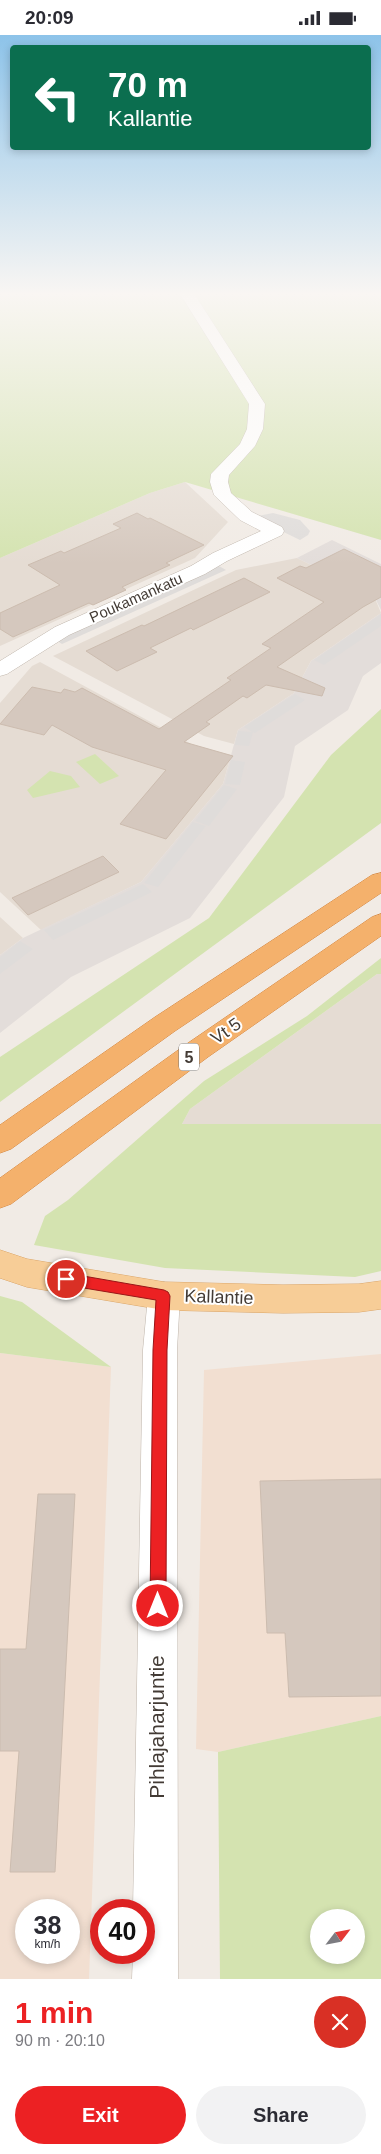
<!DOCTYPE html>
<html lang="en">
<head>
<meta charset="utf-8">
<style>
	:root { --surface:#fff; --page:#f2f2f3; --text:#2b2b33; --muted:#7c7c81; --accent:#ec2123 }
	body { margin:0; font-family:Helvetica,sans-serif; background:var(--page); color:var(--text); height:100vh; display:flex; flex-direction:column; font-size:19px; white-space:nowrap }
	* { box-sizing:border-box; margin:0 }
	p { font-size:16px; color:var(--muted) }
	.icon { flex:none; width:28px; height:28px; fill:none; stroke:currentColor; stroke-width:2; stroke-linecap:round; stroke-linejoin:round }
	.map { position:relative; height:1944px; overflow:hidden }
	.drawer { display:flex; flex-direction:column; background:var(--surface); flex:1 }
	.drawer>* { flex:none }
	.banner { position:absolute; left:10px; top:10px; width:361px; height:105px; border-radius:5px; box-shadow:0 2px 8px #0003; background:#0b6e4f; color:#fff; overflow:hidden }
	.needle { width:32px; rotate:58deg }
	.controls { position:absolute; left:310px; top:1874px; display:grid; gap:10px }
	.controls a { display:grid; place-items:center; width:55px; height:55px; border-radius:50%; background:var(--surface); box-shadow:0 2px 8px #0003; font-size:25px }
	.speed { position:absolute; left:15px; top:1864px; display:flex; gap:10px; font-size:25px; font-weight:700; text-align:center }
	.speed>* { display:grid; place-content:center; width:65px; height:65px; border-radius:50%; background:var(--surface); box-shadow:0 2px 8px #0003; line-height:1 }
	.speed small { font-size:12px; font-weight:400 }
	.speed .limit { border:8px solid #d22; background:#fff; color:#111 }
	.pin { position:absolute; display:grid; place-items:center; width:42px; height:42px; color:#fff; margin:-21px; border:2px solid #fff; border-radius:50%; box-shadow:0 1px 5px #0007 }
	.me { position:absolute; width:55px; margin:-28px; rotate:0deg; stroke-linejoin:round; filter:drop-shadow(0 0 4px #0008) }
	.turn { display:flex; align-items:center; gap:18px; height:105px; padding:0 15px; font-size:22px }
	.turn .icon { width:65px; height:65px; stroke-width:2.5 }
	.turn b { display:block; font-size:35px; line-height:42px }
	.round { display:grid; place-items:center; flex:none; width:52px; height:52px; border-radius:26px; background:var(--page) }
	.headline { display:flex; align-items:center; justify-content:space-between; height:85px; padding:0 15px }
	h1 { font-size:30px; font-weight:800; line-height:38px; color:var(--accent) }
	.cta { display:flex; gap:10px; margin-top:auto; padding:10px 15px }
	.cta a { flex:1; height:58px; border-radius:30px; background:var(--accent); color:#fff; font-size:20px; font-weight:800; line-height:58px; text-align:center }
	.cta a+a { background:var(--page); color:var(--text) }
	.status { display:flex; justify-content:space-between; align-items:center; height:35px; padding:0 25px; background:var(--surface); direction:ltr }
	.status svg { height:14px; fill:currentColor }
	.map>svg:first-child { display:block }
</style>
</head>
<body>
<div class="status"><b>20:09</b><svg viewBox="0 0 49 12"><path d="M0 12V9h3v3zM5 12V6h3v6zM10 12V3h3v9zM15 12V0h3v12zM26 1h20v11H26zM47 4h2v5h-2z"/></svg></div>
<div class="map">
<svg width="381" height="1944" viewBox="0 0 381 1944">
	<rect width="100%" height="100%" fill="#f1ebe5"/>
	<path fill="#e5dcd3" d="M185,447L228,487L195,523L0,611V523L150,458Z
		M297,523L374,561L381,578L311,626L294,658L238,695L234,709L204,701L53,621L236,535Z
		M40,627L195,711L231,720L223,749L141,847L41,895L0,857V668L32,631Z
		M0,882L23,903L0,920Z
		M377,939H381V1089H182L190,1074Z"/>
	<path fill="#f2dfd1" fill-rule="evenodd" d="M0,1318L111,1332L89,1944H0ZM26,1875H69V1918H26Z
		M381,1319V1681L218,1717L196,1714L204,1335Z"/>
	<path fill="#e3ddda" d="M332,505L381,529V575L374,561L297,523Z
		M381,578V628L363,641L348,675L295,711L284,762L190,883L71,942L0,998V920L23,903L141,847L223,749L238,695L294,658L311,626Z"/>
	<path fill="#d4e3b0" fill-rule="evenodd" d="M0,257H381V505L185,447L150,458L0,523Z
		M381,674V788L0,1067V1022L209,883L331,720Z
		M95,719L119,741L100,749L76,727Z
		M50,736L71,741L80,752L33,763L27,755Z
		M381,923V939H377L190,1074L182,1089H381V1236L355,1242L165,1233L34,1210L45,1181L68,1165L204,1046L307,981Z
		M0,1261L22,1267L111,1332L0,1318Z
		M381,1681V1944H220L218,1717ZM319,1882H356V1920H319Z"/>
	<path fill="#dfdcda" d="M273,478L300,485L310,496L308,500L300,505L253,482Z
		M219,531L226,535L62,609L56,605Z
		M381,579V591L324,630L314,625Z
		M295,659L305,665L255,698L253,697L249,711L235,710L238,696L252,697L244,692Z
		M231,725L245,727L240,750L225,749Z
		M224,750L237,754L209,791L195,786Z
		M193,787L206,791L158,852L144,848Z
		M143,849L152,857L53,905L44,895Z
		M20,906L33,914L0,939V922Z"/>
	<path fill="#d5c8be" stroke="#ccbcaf" d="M137,478L148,484L150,483L204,510L166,528L170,530L122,552L126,555L93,570L89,568L13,602L0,594V578L60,550L28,530L61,516L64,518L121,493L113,489Z
		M344,514L381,532V562L363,572L277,632L325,653L322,661L266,650L247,663L243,661L206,687L210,689L184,707L233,721L166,804L120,789L166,735L92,712L52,690L44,700L0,689L32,652L61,658L64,654L75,657L82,653L159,694L231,645L227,643L271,613L262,609L324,567L277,543L300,531L306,533Z
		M244,543L270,557L193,595L191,593L150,613L157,617L117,636L86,616L142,590L144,591Z
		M103,821L119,837L28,880L12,863Z
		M381,1444V1661L289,1662L285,1598H267L260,1446Z
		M38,1459H75L55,1837H10L19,1716H0V1614H26Z"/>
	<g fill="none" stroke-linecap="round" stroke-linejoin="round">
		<g stroke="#bfb5ab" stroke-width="1">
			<path id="minor" d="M179,257H193L265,369L263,394L255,411L229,440L228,447L231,458L252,477L282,492L284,496L282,500L227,526L205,539L69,600L7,639L0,641V626L55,592L191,531L213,518L261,496L240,485L214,460L210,447L211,439L240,409L247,394L249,369Z
				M164,1247L176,1251L180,1261L177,1315L178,1944H132L133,1918H144V1875H133L143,1315L148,1261L152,1251Z"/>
		</g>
		<g stroke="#dba669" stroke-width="1">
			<path id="major" d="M0,1215L27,1224L164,1247L283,1250L359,1249L381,1246V1274L359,1277L283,1278L164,1275L27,1252L0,1243Z"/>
		</g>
		<g stroke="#d3843d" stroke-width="1">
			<path id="highway" d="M381,838V858L175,996L11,1114L0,1118V1090L155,982L372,840Z
				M381,879V901L208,1022L11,1169L0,1173V1143L188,1008L372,882Z"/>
		</g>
		<use href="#minor" fill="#fff" fill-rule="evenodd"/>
		<use href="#major" fill="#f7cd97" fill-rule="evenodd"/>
		<use href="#highway" fill="#f4b16c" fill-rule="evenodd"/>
	</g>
	<linearGradient id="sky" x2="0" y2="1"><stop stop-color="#8dc3e9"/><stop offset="0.49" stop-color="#f9f6f3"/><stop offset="1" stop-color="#f9f6f3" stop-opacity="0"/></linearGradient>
	<rect width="381" height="529" fill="url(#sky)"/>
	<path fill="#ec2123" stroke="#991517" d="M66,1238L164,1255L168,1257L170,1261L167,1315L166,1571L164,1576L158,1579L152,1576L150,1571L153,1315L156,1265L66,1250L61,1248L59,1244L61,1240Z"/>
	<g text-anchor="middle" stroke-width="4" stroke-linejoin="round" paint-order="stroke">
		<g font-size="15" fill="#433b35" stroke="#fff">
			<text transform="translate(136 563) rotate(-24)" y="5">Poukamankatu</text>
		</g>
		<rect fill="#fff" stroke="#7b7672" stroke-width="1" x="179" y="1008.5" width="20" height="27" rx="4"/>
		<g font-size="16" font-weight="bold" fill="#433b35">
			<text x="189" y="1028">5</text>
		</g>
		<g font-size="18" fill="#433b35" stroke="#fff">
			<text transform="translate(226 996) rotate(-35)" y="6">Vt 5</text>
			<text transform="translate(219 1262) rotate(2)" y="6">Kallantie</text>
		</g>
		<g font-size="21" fill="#433b35" stroke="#fff">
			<text transform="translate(157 1692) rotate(-90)" y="7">Pihlajaharjuntie</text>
		</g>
	</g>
</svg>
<div class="controls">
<a><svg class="needle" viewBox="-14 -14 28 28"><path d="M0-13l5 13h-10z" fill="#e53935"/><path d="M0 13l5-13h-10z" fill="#7c7c81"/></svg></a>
</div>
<div class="speed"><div>38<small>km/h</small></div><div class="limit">40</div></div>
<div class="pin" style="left:66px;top:1244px;background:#d93025"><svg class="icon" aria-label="arrive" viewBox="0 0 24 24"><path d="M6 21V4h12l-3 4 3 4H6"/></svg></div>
<svg class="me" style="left:158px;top:1571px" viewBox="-20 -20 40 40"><circle r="17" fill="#ec2123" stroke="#fff" stroke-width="3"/><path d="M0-11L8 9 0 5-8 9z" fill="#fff"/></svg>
<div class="banner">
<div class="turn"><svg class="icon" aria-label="left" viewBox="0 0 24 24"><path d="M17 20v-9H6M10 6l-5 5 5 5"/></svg><div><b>70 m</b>Kallantie</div></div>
</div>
</div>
<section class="drawer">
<div class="headline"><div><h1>1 min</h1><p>90 m · 20:10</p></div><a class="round" style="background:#d93025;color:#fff"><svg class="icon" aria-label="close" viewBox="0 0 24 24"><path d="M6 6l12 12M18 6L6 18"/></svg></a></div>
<div class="cta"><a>Exit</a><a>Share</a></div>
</section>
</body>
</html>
